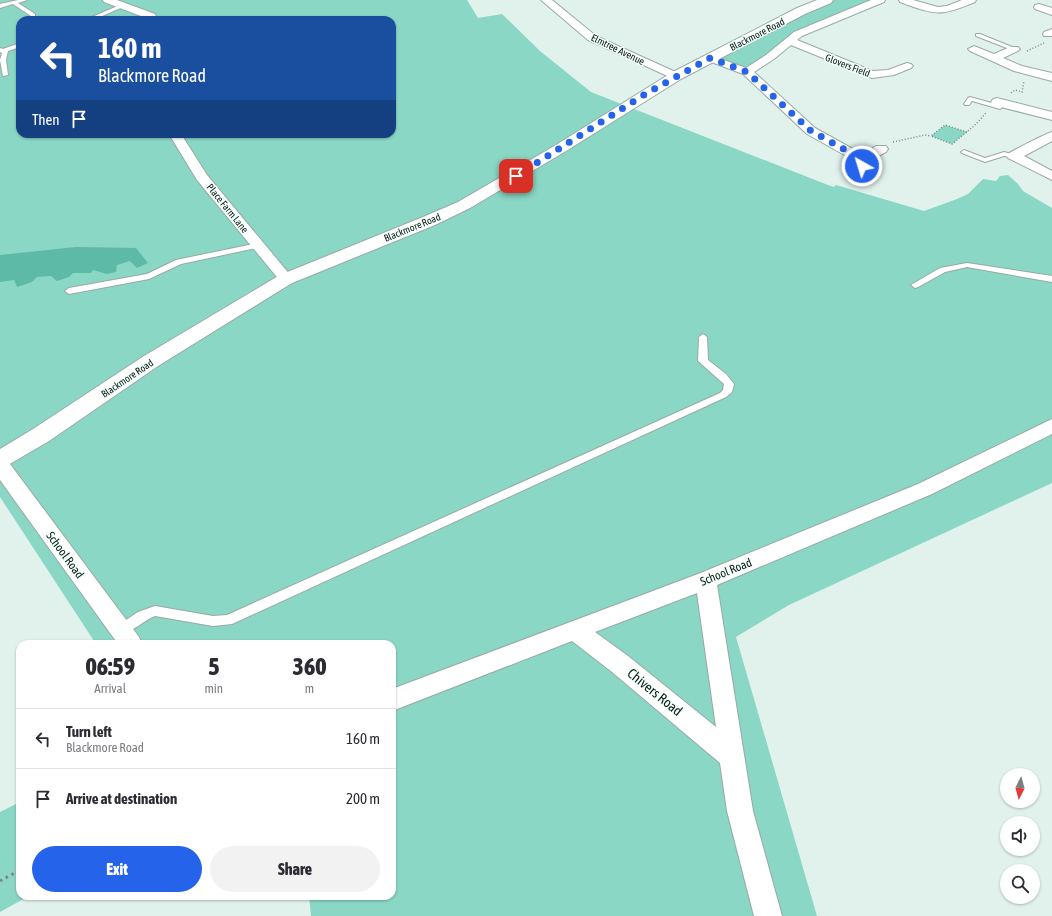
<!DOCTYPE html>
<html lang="en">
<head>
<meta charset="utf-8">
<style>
	:root { --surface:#fff; --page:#f2f2f3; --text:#2b2b33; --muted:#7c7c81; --line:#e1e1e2; --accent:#2563eb }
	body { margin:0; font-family:"Asap Condensed",sans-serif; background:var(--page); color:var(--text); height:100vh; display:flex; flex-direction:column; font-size:15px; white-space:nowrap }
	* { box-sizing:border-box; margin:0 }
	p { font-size:13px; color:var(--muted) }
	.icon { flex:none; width:22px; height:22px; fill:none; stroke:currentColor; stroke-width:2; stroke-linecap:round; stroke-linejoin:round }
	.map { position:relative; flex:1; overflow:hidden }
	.details { position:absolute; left:16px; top:640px; width:380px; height:260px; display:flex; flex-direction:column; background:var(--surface); border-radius:12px; box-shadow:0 1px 3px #0004 }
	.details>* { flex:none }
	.hud { position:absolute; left:16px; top:16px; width:380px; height:122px; border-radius:12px; box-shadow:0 1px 3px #0004; background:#1a4fa0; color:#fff; overflow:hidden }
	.needle { width:26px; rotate:186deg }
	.tools { position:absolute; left:1000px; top:768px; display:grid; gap:8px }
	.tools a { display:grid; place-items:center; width:40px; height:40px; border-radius:50%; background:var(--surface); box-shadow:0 1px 3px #0004; font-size:20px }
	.pin { position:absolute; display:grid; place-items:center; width:34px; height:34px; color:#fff; margin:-17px; border-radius:8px; box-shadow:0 2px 6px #0006 }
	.me { position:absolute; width:44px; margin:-22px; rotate:321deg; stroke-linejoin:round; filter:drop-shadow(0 0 3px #0008) }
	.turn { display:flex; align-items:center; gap:14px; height:84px; padding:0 16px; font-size:18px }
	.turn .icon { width:52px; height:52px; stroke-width:2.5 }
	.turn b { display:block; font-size:28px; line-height:34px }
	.then { display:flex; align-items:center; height:38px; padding:0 16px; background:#0003; gap:8px; font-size:15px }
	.eta { display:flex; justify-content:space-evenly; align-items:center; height:68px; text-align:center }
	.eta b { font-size:24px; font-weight:800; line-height:28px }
	.cta { display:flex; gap:8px; margin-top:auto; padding:8px 16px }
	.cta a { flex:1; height:46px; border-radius:24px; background:var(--accent); color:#fff; font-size:16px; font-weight:800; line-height:46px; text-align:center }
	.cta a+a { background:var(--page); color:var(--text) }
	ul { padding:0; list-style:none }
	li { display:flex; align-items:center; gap:12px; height:60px; padding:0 16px; border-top:1px solid var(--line) }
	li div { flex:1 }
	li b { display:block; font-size:15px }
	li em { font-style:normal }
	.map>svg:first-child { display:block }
</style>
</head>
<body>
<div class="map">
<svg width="1052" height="916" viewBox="0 0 1052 916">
	<rect width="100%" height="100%" fill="#e1f2ed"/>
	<path fill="#8ad7c5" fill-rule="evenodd" d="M0,0H467L478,18L502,14L540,51L591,92L828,185L834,187L836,185L924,211L957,199L968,194L983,179L996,181L1000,176L1008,175L1018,184L1023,191L1052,208V483L789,605L736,637L817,916H311L309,896H392V644H96L0,497ZM20,20H392V134H20Z
		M827,0H880L798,34L747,72L710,58Z
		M945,125L967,132L952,144L931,136Z
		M20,802V896H29L0,912V812Z"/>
	<path fill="#5cbaa6" d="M76,247L136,248L148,263L137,268L130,261L117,265L116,272L107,274L93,270L91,273H73L69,277L57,281L51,276L37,277L32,282L17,287L14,280L0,282V255Z"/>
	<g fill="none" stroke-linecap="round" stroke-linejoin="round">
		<g stroke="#99a9a5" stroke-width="2">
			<path id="service" d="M18,0H27L18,3L35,14V16H31L13,4L0,8V4Z
				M120,5L125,6L93,20H85Z
				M976,34H980L1017,49L1012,50L976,36Z
				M20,43V47L8,51L6,60L8,75L3,76L0,60L2,53L0,52V48L3,49Z
				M970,97L999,105L1003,102L1006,104L1000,109L972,101L969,105H965L964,104L968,98Z
				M964,150L985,158L1004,152L1016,155L1013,157L1004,156L985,162L962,153L961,152Z
				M258,243H261V247L181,264L149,279L69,294L65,291L69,288L147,274L176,260Z
				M967,263L1052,276V282L967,267L945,272L918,287L915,288L911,285L940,268Z
				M703,334L707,337L708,360L726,374L734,384L732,392L726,397L232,624L213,626L155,616C143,621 133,631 121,635L117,634L115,630L117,626L138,612L155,606L213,616L227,615L720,393L723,390L724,384L698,361L699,337Z"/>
		</g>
		<g stroke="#99a9a5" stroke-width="2">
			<path id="minor" d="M103,0H117L155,14L157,20H147L146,18L104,2Z
				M541,0H552L596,36L680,74L682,76L680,78H672L588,40Z
				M871,0H885L884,2L802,36L797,40L873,71L888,70L907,63L911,64L913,66L911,68L894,75L872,78L791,45L774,59L754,72L815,128L862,154L876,146H886L888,149L886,152L867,162H857L807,134L743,74L706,60L704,58L706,56L710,55L746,68L766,55L794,32Z
				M899,0H913L938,7L947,6L962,0H976L975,2C939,17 936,15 900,2Z
				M1039,4L1052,8V15L1035,9L1034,7L1035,5Z
				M1052,29V36H1044L1043,34L1044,32Z
				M974,46L994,54L1010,47H1018L1020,49L1018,51L1003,58L1022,66L1052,73V81L1014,71L970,51L968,49Z
				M997,98L1052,112V120L993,105L991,102L993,99Z
				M1052,132V141L1024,156L1052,171V180L1008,158L1006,155C1008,153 1047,133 1052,132Z
				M169,134H181L207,175L291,276L294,279L291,282L286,284L281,282L197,180Z
				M1052,419V434L932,494L717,585L753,811L782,916H754L727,811L720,763L612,672L572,641L392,711V689L698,574L918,484ZM697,593L716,727L628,656L595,632Z
				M0,458L7,460L139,637L142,644H118L0,480Z"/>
		</g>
		<g stroke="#99a9a5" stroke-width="2">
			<path id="tertiary" d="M817,0H833L831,3L805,14L681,79L566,151L470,208L435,225L292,283L158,366L49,441L8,465L0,467V449L33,429L144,356L280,275L423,217L458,202L556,145L671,73L797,8Z"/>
		</g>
		<path stroke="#7b8784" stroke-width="1.5" stroke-dasharray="1 2" stroke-linecap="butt" d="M1027,51L1044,43
			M1011,93L1015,90L1022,92L1024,81
			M967,132L945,125L931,136L952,144L974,126L986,113
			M893,142L925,135L931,136"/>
		<path stroke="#7b8784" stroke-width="3" stroke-dasharray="2.5 4" stroke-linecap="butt" d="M0,881L20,870"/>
		<use href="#service" fill="#fff" fill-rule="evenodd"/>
		<use href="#minor" fill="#fff" fill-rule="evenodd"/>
		<use href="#tertiary" fill="#fff" fill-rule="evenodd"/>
	</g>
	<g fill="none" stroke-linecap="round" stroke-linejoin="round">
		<path stroke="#2563eb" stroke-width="7" stroke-dasharray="0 12.6" d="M516,176L647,93L710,58L747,72L811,131L862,159V166"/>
	</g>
	<g text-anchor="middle" stroke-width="3" stroke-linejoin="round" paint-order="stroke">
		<g font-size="10" fill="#131a18" stroke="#f1fffb">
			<text transform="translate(757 34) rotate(-27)" y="4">Blackmore Road</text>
			<text transform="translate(618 49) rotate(26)" y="4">Elmtree Avenue</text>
			<text transform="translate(848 65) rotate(21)" y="4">Glovers Field</text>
			<text transform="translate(228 208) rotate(51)" y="4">Place Farm Lane</text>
			<text transform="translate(412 227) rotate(-22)" y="4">Blackmore Road</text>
			<text transform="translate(127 378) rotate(-34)" y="4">Blackmore Road</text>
		</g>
		<g font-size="12" fill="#131a18" stroke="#f1fffb">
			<text transform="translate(65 555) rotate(54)" y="4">School Road</text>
			<text transform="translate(726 572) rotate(-22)" y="4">School Road</text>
		</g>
		<g font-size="14" fill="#131a18" stroke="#f1fffb">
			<text transform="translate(655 692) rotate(39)" y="5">Chivers Road</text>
		</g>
	</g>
</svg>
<div class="tools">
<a><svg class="needle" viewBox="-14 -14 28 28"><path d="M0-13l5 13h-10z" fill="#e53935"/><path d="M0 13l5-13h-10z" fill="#7c7c81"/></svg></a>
<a><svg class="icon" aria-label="sound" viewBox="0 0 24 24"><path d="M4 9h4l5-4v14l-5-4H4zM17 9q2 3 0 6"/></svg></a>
<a><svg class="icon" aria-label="search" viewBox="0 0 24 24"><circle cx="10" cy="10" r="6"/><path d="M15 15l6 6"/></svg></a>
</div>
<div class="pin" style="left:516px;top:176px;background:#d93025"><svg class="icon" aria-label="arrive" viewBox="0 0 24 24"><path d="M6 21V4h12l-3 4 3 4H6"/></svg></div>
<svg class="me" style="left:862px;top:166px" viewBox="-20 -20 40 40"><circle r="17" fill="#2563eb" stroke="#fff" stroke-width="3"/><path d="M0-11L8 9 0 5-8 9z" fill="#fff"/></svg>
<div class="hud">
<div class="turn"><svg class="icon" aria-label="left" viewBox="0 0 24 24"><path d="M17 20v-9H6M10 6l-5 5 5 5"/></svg><div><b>160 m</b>Blackmore Road</div></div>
<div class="then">Then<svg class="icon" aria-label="arrive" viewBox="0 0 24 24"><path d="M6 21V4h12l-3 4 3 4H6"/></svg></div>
</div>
<section class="details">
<div class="eta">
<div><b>06:59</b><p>Arrival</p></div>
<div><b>5</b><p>min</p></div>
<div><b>360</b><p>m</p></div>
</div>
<ul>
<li><svg class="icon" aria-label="left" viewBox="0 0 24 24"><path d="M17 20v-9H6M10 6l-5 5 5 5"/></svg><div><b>Turn left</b><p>Blackmore Road</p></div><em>160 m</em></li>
<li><svg class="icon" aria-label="arrive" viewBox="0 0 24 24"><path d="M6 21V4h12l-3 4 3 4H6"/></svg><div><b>Arrive at destination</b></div><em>200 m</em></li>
</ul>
<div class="cta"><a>Exit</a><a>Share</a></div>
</section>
</div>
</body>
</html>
